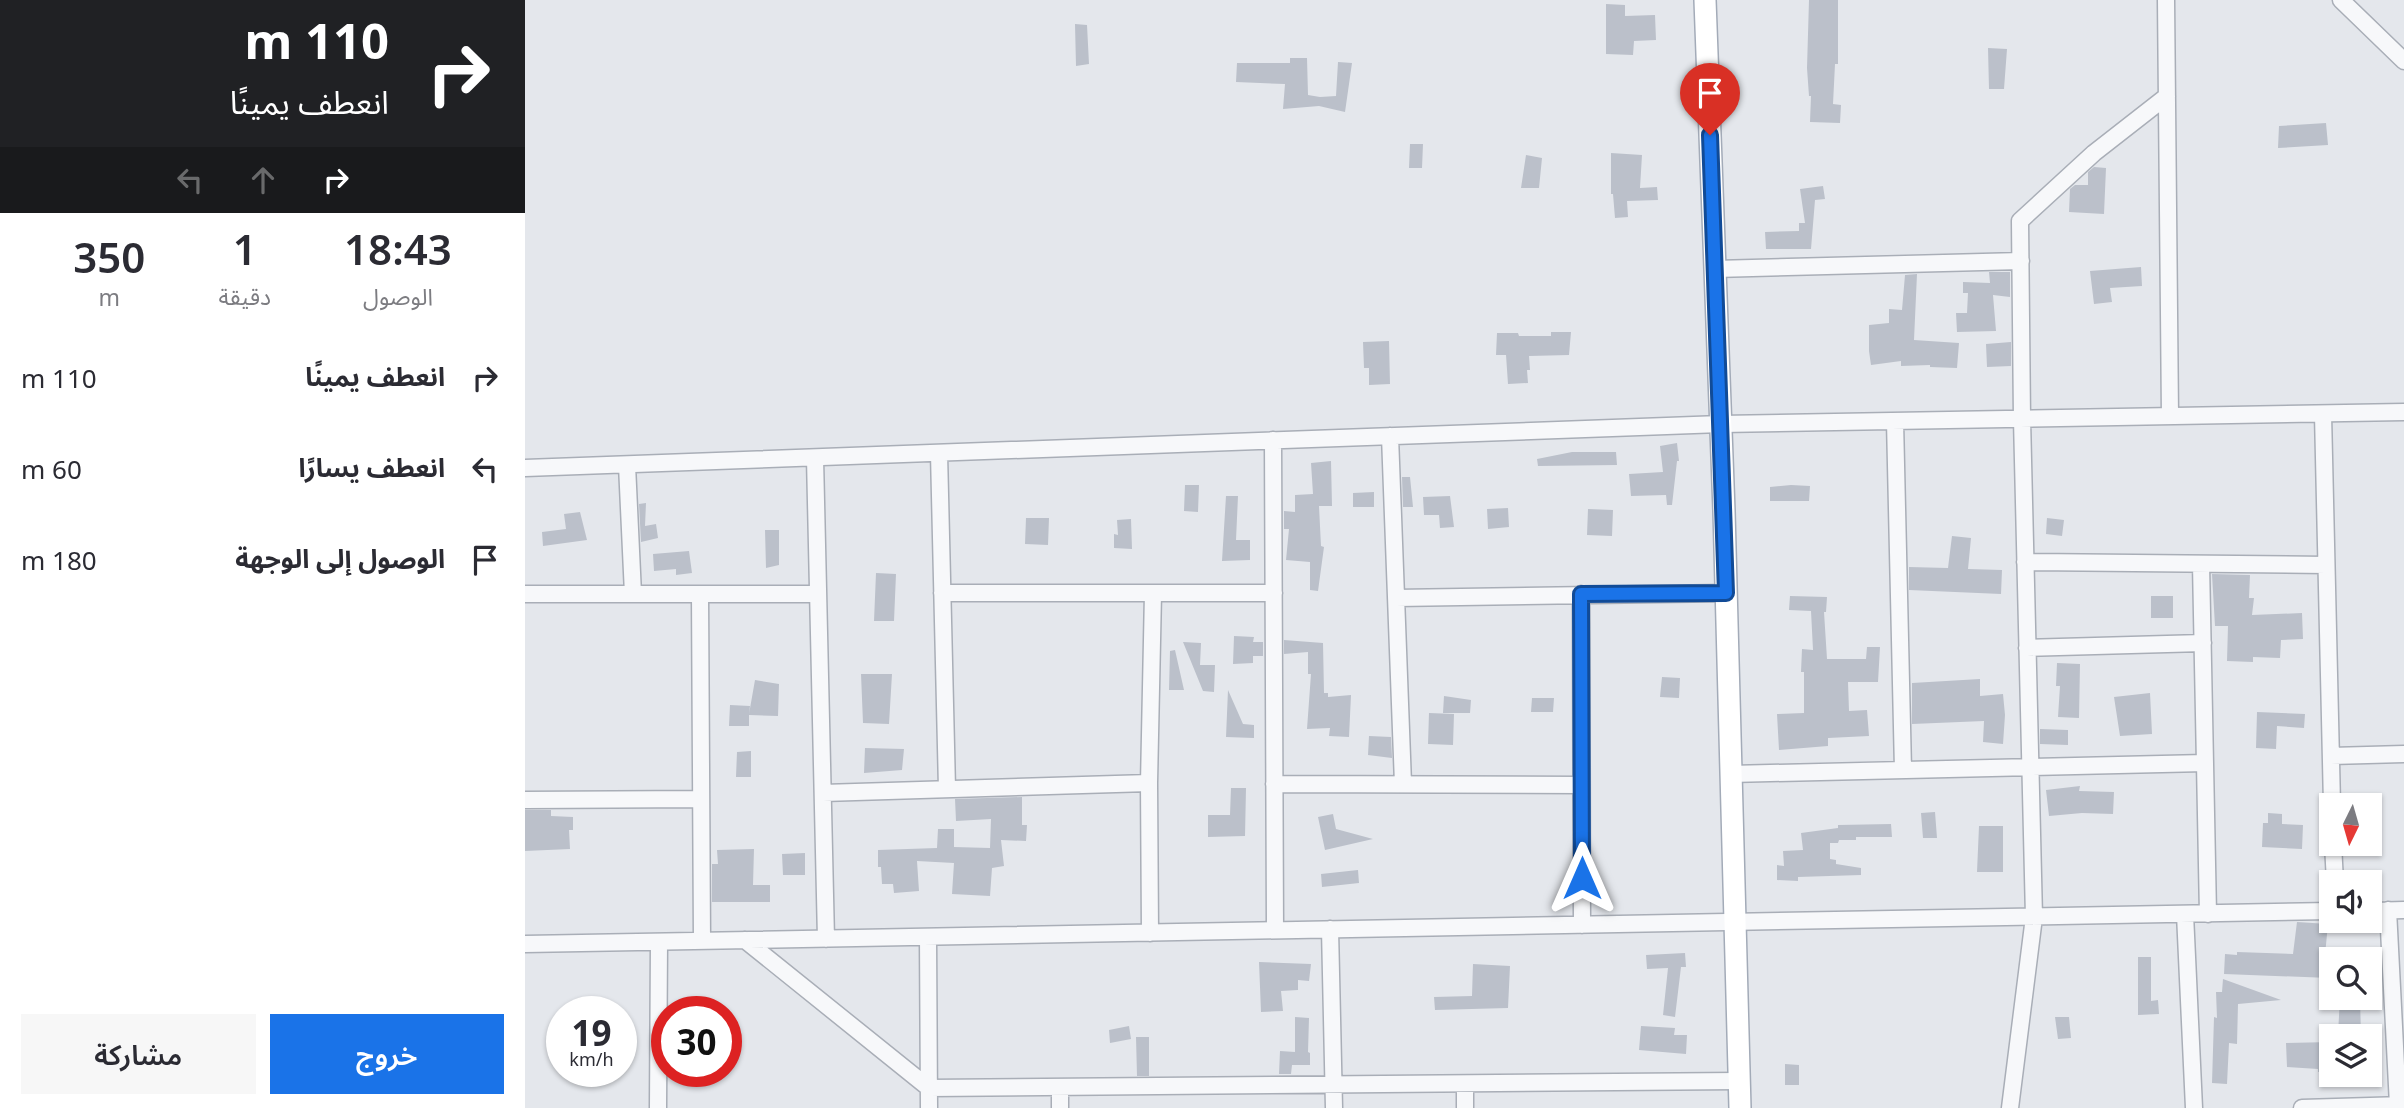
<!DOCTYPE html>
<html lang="ar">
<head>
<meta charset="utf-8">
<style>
	:root { --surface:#fff; --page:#f7f7f7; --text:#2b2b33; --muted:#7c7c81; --accent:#1a73e8 }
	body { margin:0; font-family:"Noto Sans","Noto Sans Arabic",sans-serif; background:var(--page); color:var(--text); direction:rtl; height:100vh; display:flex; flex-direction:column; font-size:26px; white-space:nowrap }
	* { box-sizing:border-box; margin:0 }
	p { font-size:23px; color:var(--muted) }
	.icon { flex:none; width:38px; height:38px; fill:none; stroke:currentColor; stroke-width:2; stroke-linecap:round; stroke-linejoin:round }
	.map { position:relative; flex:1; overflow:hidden; direction:ltr }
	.panel { display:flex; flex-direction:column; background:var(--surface); width:525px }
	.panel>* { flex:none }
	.hud { background:#202124; color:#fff; overflow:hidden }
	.needle { width:46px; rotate:185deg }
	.controls { position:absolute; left:1794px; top:793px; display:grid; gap:14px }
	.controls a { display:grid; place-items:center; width:63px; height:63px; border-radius:0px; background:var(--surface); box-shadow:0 2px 5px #0004; font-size:35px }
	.speed { position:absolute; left:21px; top:996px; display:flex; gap:14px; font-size:35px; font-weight:700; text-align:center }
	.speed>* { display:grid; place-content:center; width:91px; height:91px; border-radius:50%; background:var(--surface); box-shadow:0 2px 5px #0004; line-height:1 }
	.speed small { font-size:18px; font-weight:400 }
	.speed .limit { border:10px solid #d22; background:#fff; color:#111 }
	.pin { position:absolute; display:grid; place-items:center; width:60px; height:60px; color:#fff; margin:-72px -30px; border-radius:50% 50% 50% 0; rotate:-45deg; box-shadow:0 0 7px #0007 }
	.pin .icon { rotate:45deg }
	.me { position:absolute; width:77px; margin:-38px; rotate:0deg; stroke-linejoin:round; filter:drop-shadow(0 0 5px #0008) }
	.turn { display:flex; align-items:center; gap:24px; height:147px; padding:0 21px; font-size:32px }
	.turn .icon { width:91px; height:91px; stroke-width:2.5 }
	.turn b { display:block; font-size:49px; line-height:60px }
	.lanes { display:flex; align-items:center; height:66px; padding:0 21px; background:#0003; justify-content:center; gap:35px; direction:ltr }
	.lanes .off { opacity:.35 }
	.eta { display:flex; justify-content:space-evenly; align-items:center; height:119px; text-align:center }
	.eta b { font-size:42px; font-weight:600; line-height:49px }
	.primary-button { display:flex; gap:14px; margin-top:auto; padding:14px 21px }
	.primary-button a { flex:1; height:80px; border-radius:0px; background:var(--accent); color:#fff; font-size:28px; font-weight:600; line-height:80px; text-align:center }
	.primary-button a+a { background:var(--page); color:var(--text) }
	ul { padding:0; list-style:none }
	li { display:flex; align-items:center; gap:21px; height:91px; padding:0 21px }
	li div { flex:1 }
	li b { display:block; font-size:26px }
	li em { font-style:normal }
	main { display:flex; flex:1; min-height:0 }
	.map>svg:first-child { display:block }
</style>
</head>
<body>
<main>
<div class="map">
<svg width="1879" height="1108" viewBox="0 0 1879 1108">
	<rect width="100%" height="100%" fill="#e4e7ec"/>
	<path fill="#bbc0ca" d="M1284,0H1313V64H1310L1308,104L1316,105L1315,123L1285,122L1286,96H1284L1282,68Z
		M1081,4L1100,5V16L1130,15L1131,40L1109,41L1108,55L1081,54Z
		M550,24L562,25L564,64L551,66Z
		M1463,48L1482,49L1479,89H1464Z
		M765,58H782L783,95L795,97L811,96L813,62L827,63L820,112L794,106L758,109L760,84L711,82L712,63H765Z
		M1801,123L1803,145L1753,148L1754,126Z
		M885,144H898L897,168H884Z
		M1086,153L1117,155L1115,188L1132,187L1133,200L1102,201L1103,217L1090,218L1088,194H1086Z
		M1001,155L1017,158L1014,188H996Z
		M1569,167L1581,168L1579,214L1544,212L1545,189L1550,185H1563V172Z
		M1298,186L1300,199L1290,200L1286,249H1241L1240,232L1274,231V223H1280L1275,189Z
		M1616,267L1617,286L1585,288L1587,302L1569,304L1565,271Z
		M1464,272H1485V297L1468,295L1471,331L1432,332L1431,313H1442L1443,293H1438V282L1465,283Z
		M1392,274L1389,340L1434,343L1432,368L1405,367V365L1376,366V361L1346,365L1344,351V325L1364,323V309L1377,310L1380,275Z
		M1026,332H1046L1044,355L1004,356L1005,370H1002L1003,383L983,384L981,355H971L972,333H993L994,336H1026Z
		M864,341L865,384L844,385V368H839L838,342Z
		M1486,342V366L1462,367L1461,344Z
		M1152,443L1154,461H1152L1147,505H1142L1141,495L1106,496L1104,474L1138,472L1135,446Z
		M1047,452H1091L1092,465L1013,466L1012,459Z
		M806,461L807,506H794L796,546L799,547L793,591L785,590V562L761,560L764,529H759V511L770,512V495L788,494L786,463Z
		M877,477H885L888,507H878Z
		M660,485H674L673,512L659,511Z
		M1266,485L1285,486L1284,501H1245V487Z
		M849,492V507H828V493Z
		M701,496H713L711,540H725V560L697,561Z
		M925,496L929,527L915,528L914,515H899L898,497Z
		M121,503L120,526L131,524L133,538L116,542L114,504Z
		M983,508L984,527L963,529L962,509Z
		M1063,509L1088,510L1087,536L1062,535Z
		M55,512L62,540L18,546L17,532L41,529L39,514Z
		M501,518H524L523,545L500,544Z
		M1522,518L1539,520L1537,536L1521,534Z
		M606,519L607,549L589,548V534L593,535L592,520Z
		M240,530H254V565L241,568Z
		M1427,536L1446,538L1443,569L1477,570L1476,594L1384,590V567L1423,568Z
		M164,551L167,573L151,575V569L129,571L128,554Z
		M351,573L371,574L369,621H349Z
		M1687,574L1725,575L1724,598H1729L1727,615L1777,613L1778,639L1756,640L1755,658L1728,657V662L1702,661L1703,626H1690Z
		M1265,596L1302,597L1301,612H1299L1302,659H1341L1342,647H1355L1353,682H1323L1324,711L1342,710L1344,736L1303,738V746L1254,750L1252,714L1279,713V672H1276L1277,649L1288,650L1286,611L1264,610Z
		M1626,596H1648V618H1626Z
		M709,636L729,637L728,642H738V656H728V663L708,664Z
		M759,640L798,643L799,693H803V697L826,695L824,737L804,736L805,728L782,729L786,674H783V652L759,654Z
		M658,642L676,643L675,665H690L689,692L678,691Z
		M650,650L659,690H644L645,651Z
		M1532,663L1555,664L1554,718L1533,717L1535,686H1531Z
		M336,674H367L364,724L338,723Z
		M1137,677L1155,678L1154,698L1135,697Z
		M1455,679V696L1478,694L1480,715L1478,744L1458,742L1459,721L1387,724V683Z
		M230,680L254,684L253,716L224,715V726H204L205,705L225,706L224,714Z
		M703,690L718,724L729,725V738L701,737Z
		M1625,693L1627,734L1595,736L1589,697Z
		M919,696L946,700L945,713H918Z
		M1007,698H1029L1028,712H1006Z
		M1732,712L1780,714L1779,728L1752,726L1751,749L1731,748Z
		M904,713L929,714L928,745L903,744Z
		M1515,729L1543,730V745L1515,744Z
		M844,736L866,737L867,758L843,755Z
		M340,748L379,749L377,770L339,773Z
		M226,751V777H211L212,752Z
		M1555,786L1554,791L1589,792L1588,814L1557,813L1524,816L1521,790Z
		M706,788H721L720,836L683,837V815H705Z
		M497,797V825H502L501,841L476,840L479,866L467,868L465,896L427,894L429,863L392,861L394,891L369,893L368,884H357L356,867H353V850L412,848L413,829H429V847L465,848L466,819L431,821L430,799Z
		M0,810H26V816L48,817V830H44L45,849L0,851Z
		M1410,812L1412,838H1398L1396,813Z
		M1743,813L1757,814V824L1778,825L1777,849L1737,847L1738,823H1743Z
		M808,814L811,829L848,839L800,850L793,817Z
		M1366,824L1367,837H1331V840H1314L1313,843H1305V859L1311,860V864L1336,868V875L1273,877V881L1252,880V865L1259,866L1258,851L1278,850L1276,833L1313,828V825Z
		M1454,826H1478V872H1452Z
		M229,849L228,885H245V902H187V864H193L192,850Z
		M280,853V875H258L257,854Z
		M833,870L834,883L797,887L796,874Z
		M1772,922L1803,924L1800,955H1805L1804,978L1699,974L1700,954L1712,955V952L1768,954Z
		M1160,953L1161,967H1156L1150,1017L1138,1015L1143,968L1122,969L1121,955Z
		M1613,957H1626V1001L1633,1000L1634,1014L1613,1015Z
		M734,962L786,964L784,981L773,980V990L756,991L758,1011L736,1012Z
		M948,964L985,966L983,1008L910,1010L909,997L947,996Z
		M1698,979L1756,1000L1713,1004L1712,1044L1704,1043L1702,1084L1687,1083L1689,1017L1692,1018L1691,992H1697Z
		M1815,998H1835L1836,1036L1813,1034Z
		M770,1017L784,1018L783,1052L785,1053V1065H767L766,1074H754L755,1051L770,1052Z
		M1530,1017H1544L1546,1038L1533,1039Z
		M604,1026L606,1039L585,1043L584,1030Z
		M1116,1026L1150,1028L1149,1035H1162L1161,1054L1114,1050Z
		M611,1037H624V1076H612Z
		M1806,1042V1071L1793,1072V1069L1762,1067L1761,1043Z
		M1260,1064L1274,1065V1085H1260Z"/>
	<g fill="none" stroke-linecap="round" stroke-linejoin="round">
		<g stroke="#a9aeb7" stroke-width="19">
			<path id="minor" d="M1641,0L1645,416
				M1816,0L1879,61
				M1190,269L1496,261
				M1798,414L1807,805
				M1370,421L1378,770
				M865,436L878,784
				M748,440L750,930
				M414,453L422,789
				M290,458L301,939
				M102,465L108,594
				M0,468L1196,424L1879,412
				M1500,562L1801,565
				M1676,564L1683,914
				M417,593H749
				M0,594H293
				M175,594L177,941
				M1056,594L1057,925
				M871,598L1201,593
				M1502,648L1678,643
				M1806,756L1879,754
				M1205,774L1680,763
				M749,784L1056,785
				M298,793L624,783
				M0,800L176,799
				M1808,844L1810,882
				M1863,910L1873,1105
				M1844,911L1879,910
				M1660,914L1669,1108
				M805,929L809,1108
				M625,933L624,783L628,593
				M403,937L404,1108
				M220,940L404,1088L1214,1081
				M0,944L1806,911
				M940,1084V1108
				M535,1087V1108
				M133,1108L134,942
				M1485,1108L1509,917L1497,419L1495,221L1569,153L1642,96
				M1777,1108L1879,1105"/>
		</g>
		<g stroke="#a3abb8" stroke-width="24">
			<path id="major" d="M1180,0L1199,511L1215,1108"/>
		</g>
		<use href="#minor" stroke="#f7f8fa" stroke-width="16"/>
		<use href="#major" stroke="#fff" stroke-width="21"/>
	</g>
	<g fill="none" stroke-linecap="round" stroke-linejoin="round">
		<g stroke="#114b97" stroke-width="18">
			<path id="route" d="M1057,878L1056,594L1201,593L1185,135"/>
		</g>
		<use href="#route" stroke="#1a73e8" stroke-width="12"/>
	</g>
</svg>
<div class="controls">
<a><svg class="needle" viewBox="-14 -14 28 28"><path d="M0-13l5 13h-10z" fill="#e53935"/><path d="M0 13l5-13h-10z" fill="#7c7c81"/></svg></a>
<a><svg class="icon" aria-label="sound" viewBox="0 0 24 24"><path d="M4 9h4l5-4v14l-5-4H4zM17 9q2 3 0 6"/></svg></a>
<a><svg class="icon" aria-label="search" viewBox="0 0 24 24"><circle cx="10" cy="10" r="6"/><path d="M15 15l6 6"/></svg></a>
<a><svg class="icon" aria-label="layers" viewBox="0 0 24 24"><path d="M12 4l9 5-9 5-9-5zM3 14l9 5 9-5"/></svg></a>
</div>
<div class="speed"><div>19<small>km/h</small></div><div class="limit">30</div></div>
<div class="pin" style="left:1185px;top:135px;background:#d93025"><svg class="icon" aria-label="arrive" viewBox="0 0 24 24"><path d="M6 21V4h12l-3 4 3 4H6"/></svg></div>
<svg class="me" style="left:1057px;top:878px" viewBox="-20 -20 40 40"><path d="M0-17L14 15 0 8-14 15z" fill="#1a73e8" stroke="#fff" stroke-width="4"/></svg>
</div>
<section class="panel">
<div class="hud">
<div class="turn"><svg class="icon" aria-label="right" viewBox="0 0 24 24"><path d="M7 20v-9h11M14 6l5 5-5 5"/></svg><div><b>110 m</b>انعطف يمينًا</div></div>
<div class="lanes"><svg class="icon off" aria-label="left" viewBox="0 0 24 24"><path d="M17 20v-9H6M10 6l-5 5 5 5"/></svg><svg class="icon off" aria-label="ahead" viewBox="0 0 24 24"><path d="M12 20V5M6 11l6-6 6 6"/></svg><svg class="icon" aria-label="right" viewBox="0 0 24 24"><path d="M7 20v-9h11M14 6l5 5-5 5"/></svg></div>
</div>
<div class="eta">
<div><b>18:43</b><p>الوصول</p></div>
<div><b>1</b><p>دقيقة</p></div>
<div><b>350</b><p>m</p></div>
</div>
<ul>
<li><svg class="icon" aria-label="right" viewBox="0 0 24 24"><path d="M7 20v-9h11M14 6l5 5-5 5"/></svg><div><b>انعطف يمينًا</b></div><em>110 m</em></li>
<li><svg class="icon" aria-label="left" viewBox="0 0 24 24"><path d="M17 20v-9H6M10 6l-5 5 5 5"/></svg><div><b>انعطف يسارًا</b></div><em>60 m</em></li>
<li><svg class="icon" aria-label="arrive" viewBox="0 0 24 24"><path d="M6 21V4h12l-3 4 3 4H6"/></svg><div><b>الوصول إلى الوجهة</b></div><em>180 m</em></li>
</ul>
<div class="primary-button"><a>خروج</a><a>مشاركة</a></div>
</section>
</main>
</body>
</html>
